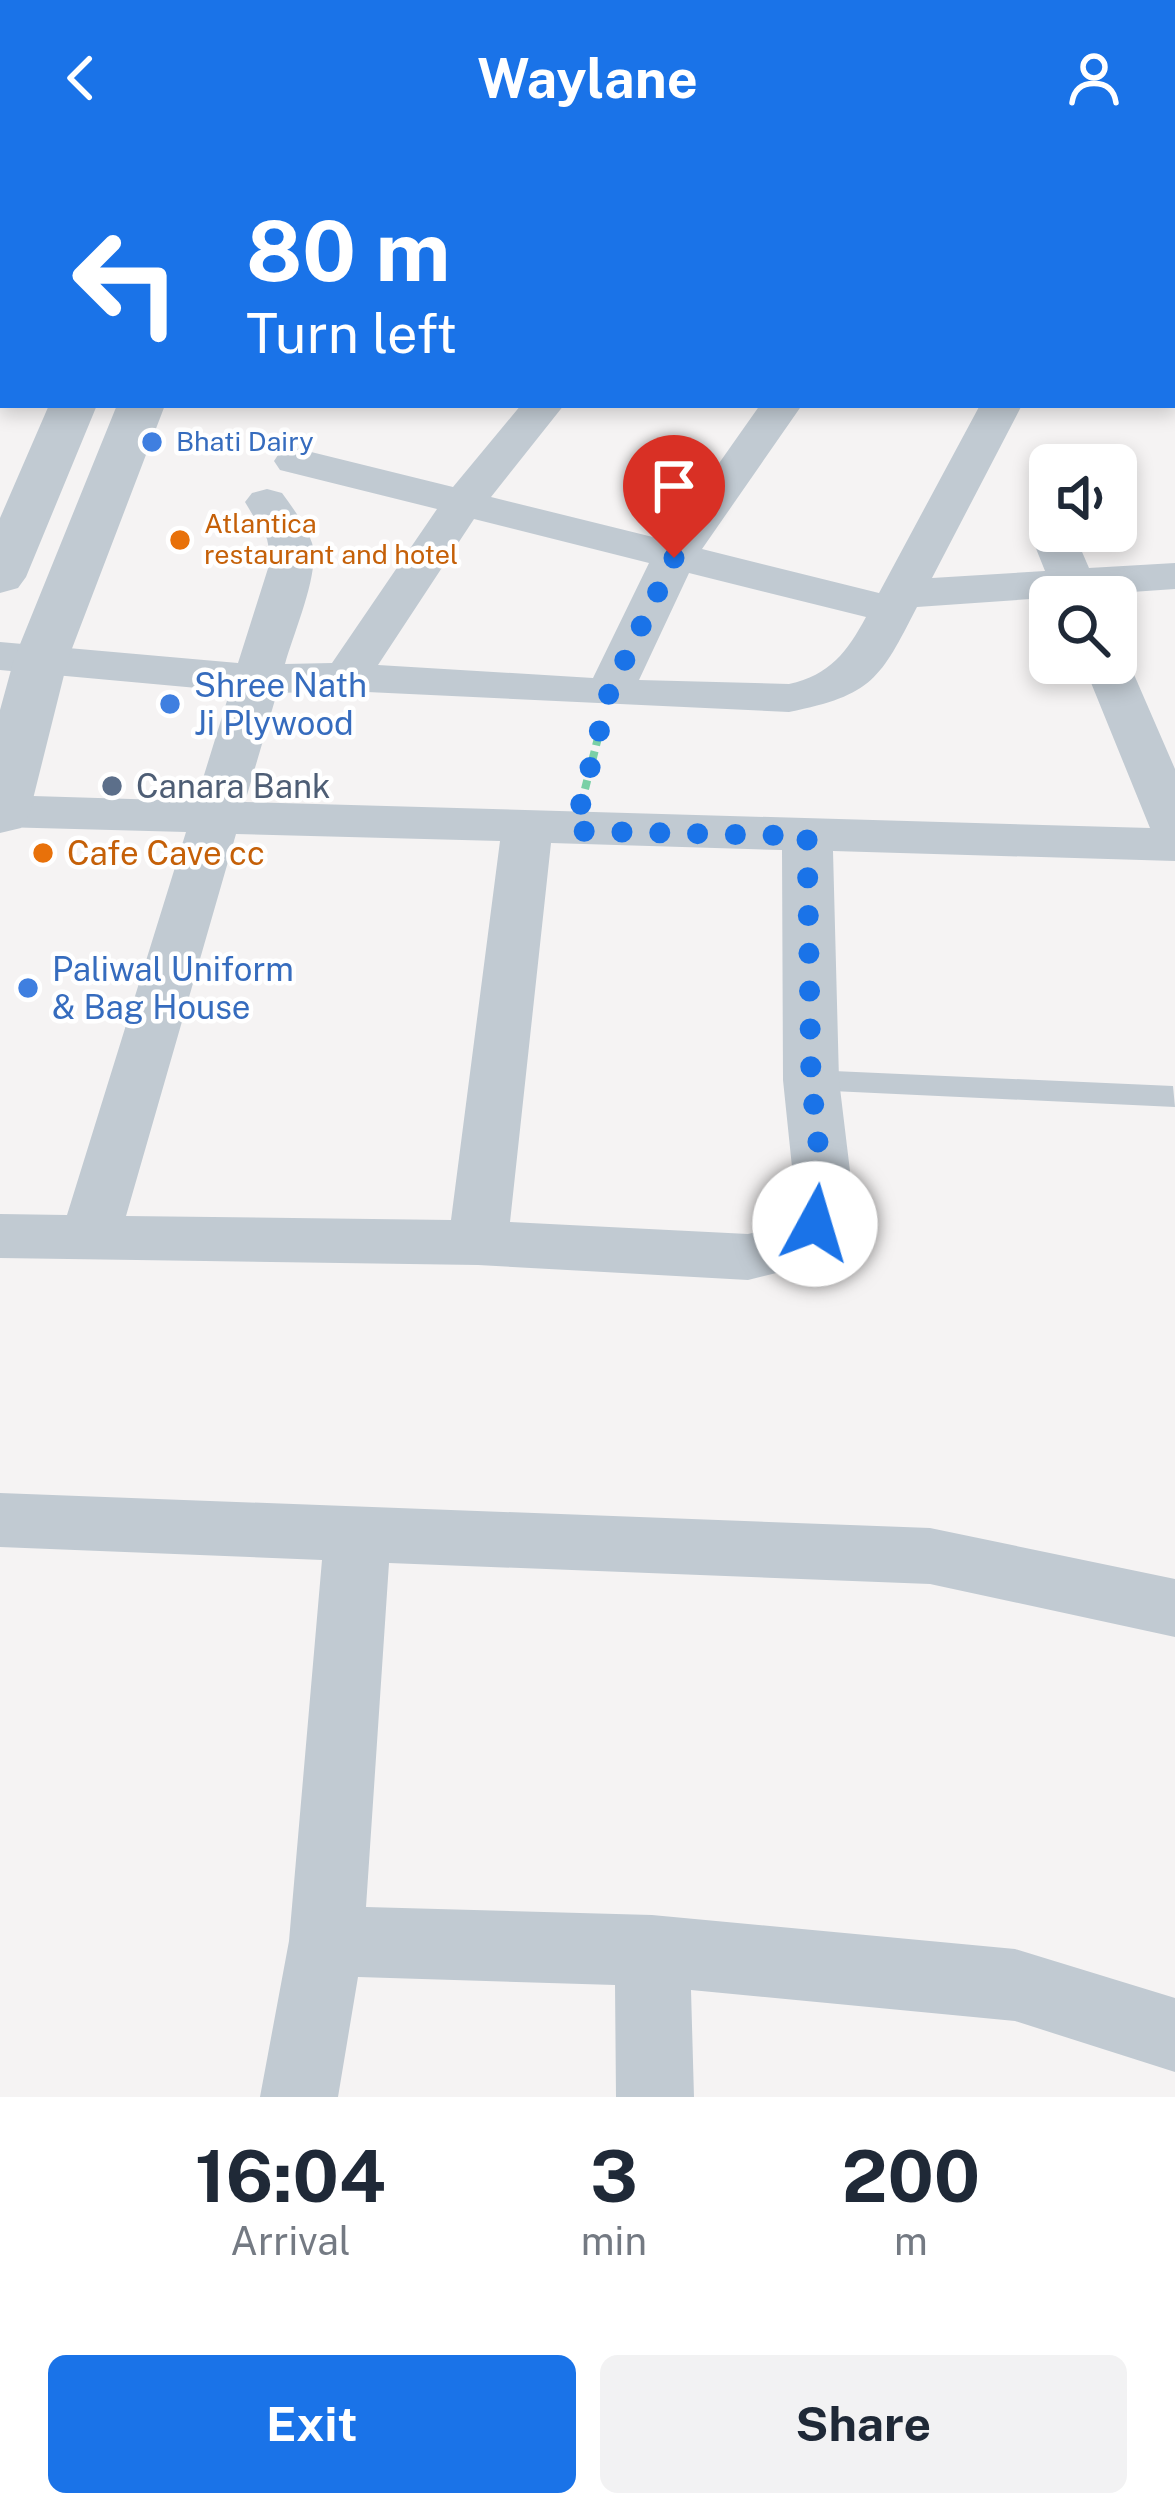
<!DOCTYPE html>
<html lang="en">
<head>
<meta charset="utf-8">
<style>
	:root { --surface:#fff; --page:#f2f2f3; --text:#1f2937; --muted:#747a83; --accent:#1a73e8 }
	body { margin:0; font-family:"Public Sans",sans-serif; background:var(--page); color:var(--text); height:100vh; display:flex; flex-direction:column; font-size:45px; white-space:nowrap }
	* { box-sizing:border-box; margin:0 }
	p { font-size:39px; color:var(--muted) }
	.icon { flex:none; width:66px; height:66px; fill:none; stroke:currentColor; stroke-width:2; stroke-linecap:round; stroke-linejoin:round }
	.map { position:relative; height:1941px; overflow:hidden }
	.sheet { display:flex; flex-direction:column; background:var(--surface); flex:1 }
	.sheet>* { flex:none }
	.guide { position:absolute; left:0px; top:0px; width:1176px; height:252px; box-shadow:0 6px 18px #0003; background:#1a73e8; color:#fff; overflow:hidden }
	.controls { position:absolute; left:1029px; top:288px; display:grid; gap:24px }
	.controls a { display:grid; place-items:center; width:108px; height:108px; border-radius:18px; background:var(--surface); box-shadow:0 6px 18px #0003; font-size:60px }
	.pin { position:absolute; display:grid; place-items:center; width:102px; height:102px; color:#fff; margin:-123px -51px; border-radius:50% 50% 50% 0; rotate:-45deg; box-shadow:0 0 12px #0007 }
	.pin .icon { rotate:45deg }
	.me { position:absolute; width:132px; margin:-66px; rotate:6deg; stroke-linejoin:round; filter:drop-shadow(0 0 9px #0008) }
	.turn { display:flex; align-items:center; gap:42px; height:252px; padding:0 48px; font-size:54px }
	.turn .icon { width:156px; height:156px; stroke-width:2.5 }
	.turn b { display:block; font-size:84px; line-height:102px }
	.eta { display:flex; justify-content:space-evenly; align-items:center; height:204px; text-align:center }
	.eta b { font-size:72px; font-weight:700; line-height:84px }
	.button { display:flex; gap:24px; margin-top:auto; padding:24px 48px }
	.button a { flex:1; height:138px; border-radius:18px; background:var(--accent); color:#fff; font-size:48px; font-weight:700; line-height:138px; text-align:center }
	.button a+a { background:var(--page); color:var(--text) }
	header { display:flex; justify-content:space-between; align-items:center; height:156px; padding:0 48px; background:var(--accent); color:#fff; font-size:54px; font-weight:700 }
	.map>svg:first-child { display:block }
</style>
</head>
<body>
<header><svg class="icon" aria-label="back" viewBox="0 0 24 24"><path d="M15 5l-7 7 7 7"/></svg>Waylane<svg class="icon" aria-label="person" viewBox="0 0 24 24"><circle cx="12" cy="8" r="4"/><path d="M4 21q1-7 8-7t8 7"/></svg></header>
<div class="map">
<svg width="1175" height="1941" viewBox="0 0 1175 1941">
	<rect width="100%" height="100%" fill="#f5f3f3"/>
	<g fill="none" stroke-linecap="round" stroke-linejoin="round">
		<path stroke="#7ad0a6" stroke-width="8" stroke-dasharray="9 6" stroke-linecap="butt" d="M585,633L602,566"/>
		<path fill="#c1cad2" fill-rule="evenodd" d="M0,134H3V146H0Z
			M811,914L1173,930L1175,951L811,934L796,924Z"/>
		<path fill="#c1cad2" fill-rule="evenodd" d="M637,0H688L690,3H639Z
			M736,0H773L734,3Z
			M933,0H969L932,3Z
			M1173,13L1175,14V36L1173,35Z
			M1173,76H1175V98H1173Z
			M3,156V180L0,181V157Z
			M521,249H564L491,341L665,384L760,249H802L702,393L879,437L980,249H1022L932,422L1045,415L1029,375L1035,366L1050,362V375H1073L1089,412L1175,407V433L917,451C880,523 873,539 789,556L346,535L277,537L245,646L1150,672L1083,507H1116V495L1129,507L1175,613V705L833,695L839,924L853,1040L836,1084L809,1109L748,1124L478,1109L0,1102V1058L67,1059L186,676L0,671V639L196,645L230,535L0,514V486L238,507L271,403L267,383L245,346L252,337L267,333L282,337C293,352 306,370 312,387C321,415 293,478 285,508L332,507L437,353L280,314L274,305L280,296L295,292L453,331ZM474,363L649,407L593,522L378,509ZM689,417L866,461C847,496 830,519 789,528L639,524ZM236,678L500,685L451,1064L126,1060ZM551,687L782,694L783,924L795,1040C786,1065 773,1073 748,1078L510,1066Z
			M0,1337L930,1372L1175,1423V1481L930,1428L389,1407L366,1751L652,1759L1015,1793L1175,1842V1916L1015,1865L691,1834L694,1941H616L615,1829L358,1821L338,1941H260L289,1785L322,1404L0,1391Z"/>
		<path fill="#c1cad2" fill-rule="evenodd" d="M184,0H226L182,3Z
			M242,0H284L240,3Z
			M49,249H97L26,421L18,432L0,437V362Z
			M117,249H165L68,503L29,659L21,672L0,677V554L14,503Z"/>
	</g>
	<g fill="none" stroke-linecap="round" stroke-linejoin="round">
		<path stroke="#1a73e8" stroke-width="21" stroke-dasharray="0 37.8" d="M674,402L609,537L574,675L807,680L811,924L824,1040L815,1068"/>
	</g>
	<g fill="#3f7fe0" stroke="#fff" stroke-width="4.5">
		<circle cx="152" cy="286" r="12"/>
		<circle cx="170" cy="548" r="12"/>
		<circle cx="28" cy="832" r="12"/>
	</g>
	<g fill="#e8710a" stroke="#fff" stroke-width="4.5">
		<circle cx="180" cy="384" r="12"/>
		<circle cx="43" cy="697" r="12"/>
	</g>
	<circle fill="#5c6f8a" stroke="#fff" stroke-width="4.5" cx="112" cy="630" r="12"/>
	<g text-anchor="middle" stroke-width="9" stroke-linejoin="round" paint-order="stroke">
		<g font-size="27" fill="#366cbe" stroke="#fff" text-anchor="start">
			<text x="176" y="295">Bhati Dairy</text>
		</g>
		<g font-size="27" fill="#c56008" stroke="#fff" text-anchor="start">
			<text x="204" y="377">Atlantica<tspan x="204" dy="31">restaurant and hotel</tspan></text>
		</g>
		<g font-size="33" fill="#366cbe" stroke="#fff" text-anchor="start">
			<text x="194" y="541">Shree Nath<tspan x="194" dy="38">Ji Plywood</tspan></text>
			<text x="52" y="825">Paliwal Uniform<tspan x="52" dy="38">&amp; Bag House</tspan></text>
		</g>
		<g font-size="33" fill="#4e5e75" stroke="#fff" text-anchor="start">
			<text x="136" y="642">Canara Bank</text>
		</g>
		<g font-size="33" fill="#c56008" stroke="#fff" text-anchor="start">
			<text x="67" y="709">Cafe Cave cc</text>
		</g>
	</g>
</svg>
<div class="controls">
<a><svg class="icon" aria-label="sound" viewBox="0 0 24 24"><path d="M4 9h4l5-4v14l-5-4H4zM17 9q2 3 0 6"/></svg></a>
<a><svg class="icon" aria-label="search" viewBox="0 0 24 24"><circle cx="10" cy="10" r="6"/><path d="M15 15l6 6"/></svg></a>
</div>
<div class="pin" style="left:674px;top:402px;background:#d93025"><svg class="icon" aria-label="arrive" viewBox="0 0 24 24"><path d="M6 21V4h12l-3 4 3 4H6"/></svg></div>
<svg class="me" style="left:815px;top:1068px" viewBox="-20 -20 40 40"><circle r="19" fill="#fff"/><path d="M0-13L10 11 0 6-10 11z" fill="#1a73e8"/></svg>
<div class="guide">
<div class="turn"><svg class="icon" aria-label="left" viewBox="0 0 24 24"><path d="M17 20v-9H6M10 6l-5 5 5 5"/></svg><div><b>80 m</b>Turn left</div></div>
</div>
</div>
<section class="sheet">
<div class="eta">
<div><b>16:04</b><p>Arrival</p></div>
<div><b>3</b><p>min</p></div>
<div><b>200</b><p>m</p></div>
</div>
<div class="button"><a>Exit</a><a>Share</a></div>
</section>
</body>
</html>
